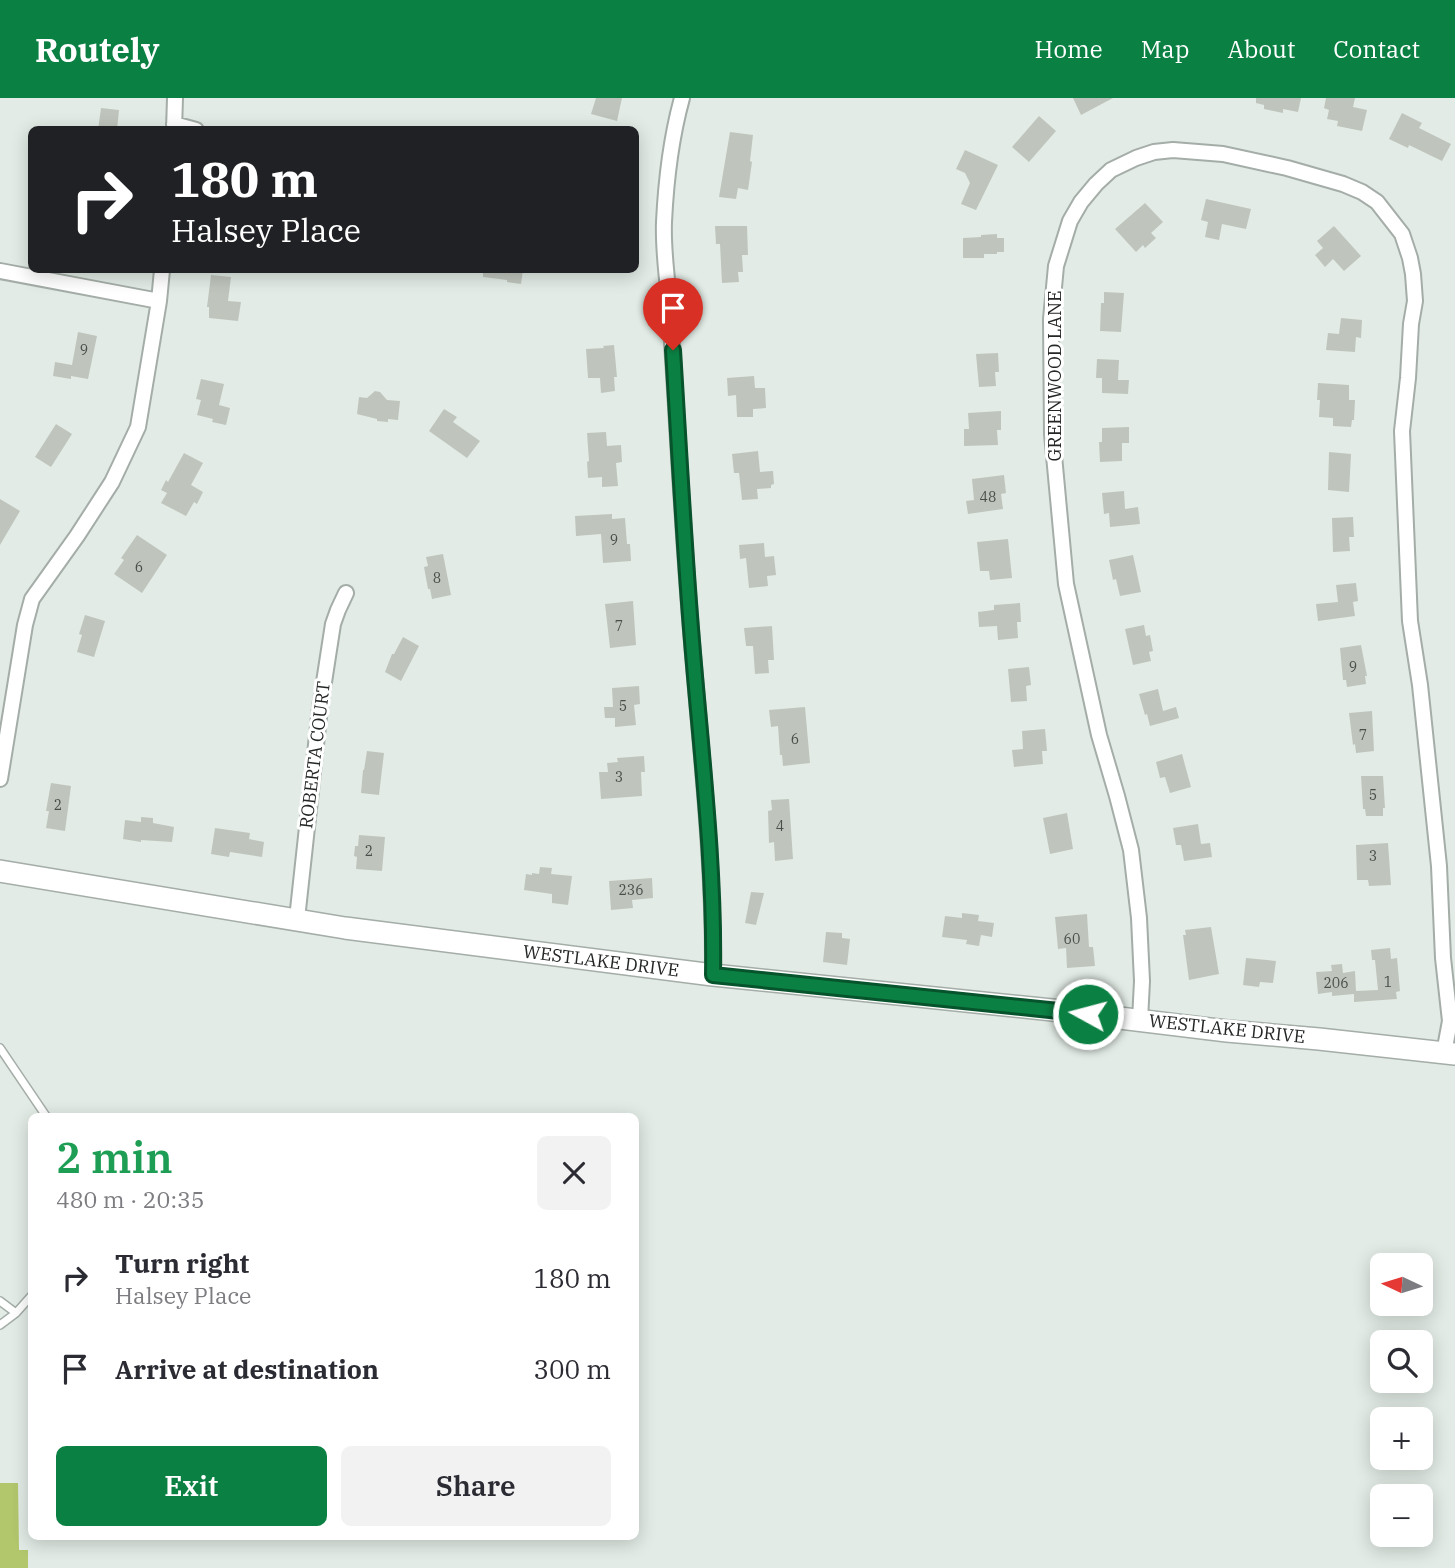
<!DOCTYPE html>
<html lang="en">
<head>
<meta charset="utf-8">
<style>
	:root { --surface:#fff; --page:#f2f2f3; --text:#2b2b33; --muted:#7c7c81; --accent:#0b8043 }
	body { margin:0; font-family:"IBM Plex Serif",serif; background:var(--page); color:var(--text); height:100vh; display:flex; flex-direction:column; font-size:26px; white-space:nowrap }
	* { box-sizing:border-box; margin:0 }
	p { font-size:23px; color:var(--muted) }
	.icon { flex:none; width:38px; height:38px; fill:none; stroke:currentColor; stroke-width:2; stroke-linecap:round; stroke-linejoin:round }
	.map { position:relative; flex:1; overflow:hidden }
	.panel { position:absolute; left:28px; top:1015px; width:611px; height:427px; display:flex; flex-direction:column; background:var(--surface); border-radius:10px; box-shadow:0 4px 18px #0003 }
	.panel>* { flex:none }
	.hud { position:absolute; left:28px; top:28px; width:611px; height:147px; border-radius:10px; box-shadow:0 4px 18px #0003; background:#202124; color:#fff; overflow:hidden }
	.needle { width:46px; rotate:274deg }
	.buttons { position:absolute; left:1370px; top:1155px; display:grid; gap:14px }
	.buttons a { display:grid; place-items:center; width:63px; height:63px; border-radius:10px; background:var(--surface); box-shadow:0 4px 18px #0003; font-size:35px }
	.pin { position:absolute; display:grid; place-items:center; width:60px; height:60px; color:#fff; margin:-72px -30px; border-radius:50% 50% 50% 0; rotate:-45deg; box-shadow:0 0 7px #0007 }
	.pin .icon { rotate:45deg }
	.me { position:absolute; width:77px; margin:-38px; rotate:277deg; stroke-linejoin:round; filter:drop-shadow(0 0 5px #0008) }
	.turn { display:flex; align-items:center; gap:24px; height:147px; padding:0 28px; font-size:32px }
	.turn .icon { width:91px; height:91px; stroke-width:2.5 }
	.turn b { display:block; font-size:49px; line-height:60px }
	.round { display:grid; place-items:center; flex:none; width:74px; height:74px; border-radius:10px; background:var(--page) }
	.overview { display:flex; align-items:center; justify-content:space-between; height:119px; padding:0 28px }
	h1 { font-size:42px; font-weight:600; line-height:52px; color:#1e9e55 }
	.button { display:flex; gap:14px; margin-top:auto; padding:14px 28px }
	.button a { flex:1; height:80px; border-radius:10px; background:var(--accent); color:#fff; font-size:28px; font-weight:600; line-height:80px; text-align:center }
	.button a+a { background:var(--page); color:var(--text) }
	ul { padding:0; list-style:none }
	li { display:flex; align-items:center; gap:21px; height:91px; padding:0 28px }
	li div { flex:1 }
	li b { display:block; font-size:26px }
	li em { font-style:normal }
	header { display:flex; align-items:center; gap:42px; box-sizing:border-box; height:98px; padding:0 35px; background:var(--accent); color:#fff }
	header strong { font-size:33px }
	nav { display:flex; gap:38px; margin-inline-start:auto; font-size:24px }
	.map>svg:first-child { display:block }
</style>
</head>
<body>
<header>
<strong>Routely</strong>
<nav><a>Home</a><a>Map</a><a>About</a><a>Contact</a></nav>
</header>
<div class="map">
<svg width="1455" height="1470" viewBox="0 0 1455 1470">
	<rect width="100%" height="100%" fill="#e2ebe5"/>
	<path fill="#b2c76c" d="M0,1385H18L19,1452H28V1470H0Z"/>
	<path fill="#bfc5bd" d="M596,0H622L617,23L591,16Z
		M1073,0H1113L1081,17Z
		M1256,0H1301L1298,14L1283,11V15L1264,11V7L1256,5Z
		M1326,0H1355L1353,9L1367,12L1362,33L1337,28L1338,23L1327,21L1329,12L1324,10Z
		M101,10L119,12L117,32H98Z
		M1402,15L1422,25L1419,30L1451,46L1442,63L1409,47L1408,50L1389,41Z
		M1039,18L1056,33L1029,64L1012,49Z
		M730,34L753,37L750,63L752,64L748,92L738,90L736,101L719,99Z
		M965,52L998,67L976,112L961,106L970,85L965,75L956,71Z
		M1206,101L1251,111L1246,131L1222,126L1219,142L1205,139L1208,124L1201,122Z
		M1145,105L1163,124L1151,135L1156,140L1145,150L1143,147L1136,154L1115,131Z
		M715,128H747L748,157H742L743,174H738L739,184L722,185L720,146H716Z
		M1334,128L1361,158L1344,173L1333,161L1325,169L1315,157L1323,150L1317,143Z
		M997,136V140H1004V154H997V156H984V160H963V140L981,139V137Z
		M483,172H523L521,186L507,184V182L483,179Z
		M211,177L231,179L228,203L241,204L238,223L209,220V209H207Z
		M1104,194L1124,195L1121,234L1100,233L1101,205H1104Z
		M1341,220L1362,222L1361,240L1356,239L1355,254L1326,252L1328,235L1339,236Z
		M78,234L97,238L88,281L71,278V281L53,278L55,264L72,267Z
		M614,247L617,279H614L615,293L601,295L600,280H588L586,251L604,250L603,248Z
		M998,255L999,274H995L996,288L979,289L976,256Z
		M1097,261L1119,262L1118,282H1129L1128,296L1102,295V280H1096Z
		M754,278L755,290H765L766,310L753,311V319H737L736,297L728,298L727,280Z
		M201,281L224,286L219,307L230,310L226,327L212,324L213,321L197,317L201,302L196,301Z
		M1318,285L1349,287V302H1355L1354,322H1352L1351,329L1333,328V320L1319,319L1320,302H1317Z
		M375,293L380,294L387,302L400,303L398,322L388,321V324L377,323V321L357,316L359,299L367,300Z
		M444,311L457,319L453,324L480,343L467,360L429,333Z
		M1001,313V332H997L998,347L964,348V331H969L968,315Z
		M56,326L72,336L51,369L35,359Z
		M1129,329V345H1122V363L1100,364L1099,344H1102V330Z
		M606,334L607,348L621,347L622,364L616,365L618,388L602,389V379L588,380L587,364L589,363L587,335Z
		M758,353L760,374L773,373L774,386L771,387V390L757,391L758,401L742,402L739,375H734L732,356Z
		M1329,354L1351,356L1349,394L1328,392Z
		M184,355L203,365L191,387L203,394L197,406L194,404L186,418L161,405L167,395L161,392L166,382L168,384Z
		M1004,377L1006,395L1001,396L1003,411L968,416L966,403L974,402L972,381Z
		M1124,393L1125,411L1138,409L1140,426L1110,429L1109,415L1104,416L1102,395Z
		M0,401L20,413L0,447Z
		M612,416V421L625,420L627,446H630L631,463L603,465L601,436L576,438L575,418Z
		M1353,419L1354,439H1349L1350,453L1333,454L1332,420Z
		M137,437L167,457L142,495L114,476L124,462L121,460Z
		M1008,441L1012,480L990,482L989,473H980L977,444Z
		M764,445L765,459L774,458L776,477L767,478L768,488L749,490L746,460L740,461L739,447Z
		M443,456L451,497L432,501L430,491H428L424,469L428,468L426,459Z
		M1133,457L1141,494L1120,498L1116,481L1113,482L1109,462Z
		M1356,485L1358,503L1353,504L1355,518L1318,523L1316,506L1338,504L1336,487Z
		M633,503L636,547L610,550L605,506Z
		M1020,505L1021,524H1017L1018,540L998,542L997,528L979,529L978,514L994,512V507Z
		M85,517L105,523L94,559L77,554L82,537L79,536Z
		M1144,527L1146,538L1150,537L1153,553L1149,554L1151,563L1133,567L1125,531Z
		M772,528L774,562H768L769,575L755,576L753,548H746L744,530Z
		M403,539L419,548L401,583L385,574L392,556H394Z
		M1361,547L1367,578H1365L1366,586L1347,589L1346,582H1343L1340,550Z
		M1029,569L1031,587L1026,588L1027,603L1011,604L1008,571Z
		M639,588L640,606L634,607L636,627L615,629V620H605L604,609H613L612,590Z
		M1158,591L1163,613L1176,609L1179,620L1150,628L1147,616L1145,617L1139,596Z
		M805,609L810,665L783,668L782,657H780L778,628L771,629L769,612Z
		M1372,613L1374,653L1356,655L1355,646L1353,647L1349,615Z
		M1045,631L1047,653H1042L1043,666L1014,669L1012,652L1023,651L1022,633Z
		M367,653L384,655L379,697L361,695L363,672H364Z
		M1182,656L1191,689L1170,695L1165,679L1160,680L1156,664Z
		M644,658L645,674H641L642,698L601,701L599,674H608L607,665L618,664L617,660Z
		M1361,678H1383L1385,710H1383V718H1366L1365,711H1363Z
		M51,685L71,688L65,733L46,730L49,713H46Z
		M789,701L793,761L775,763L774,744L769,745L768,713L772,712L771,702Z
		M1067,715L1073,751L1050,756L1043,720Z
		M141,719L153,720V725L174,729L172,744L141,742V744L123,741L125,722L141,724Z
		M1198,726L1201,746L1210,745L1212,759L1184,763L1181,747H1176L1173,730Z
		M215,730L250,735L249,741L264,744L262,759L230,754L229,759L211,756Z
		M359,737L385,739L382,773L356,771L357,759L354,758L355,748H358Z
		M1388,745L1391,787L1369,788L1368,782H1357L1356,747Z
		M540,769L552,770L551,776L572,778L568,807L552,805V796L524,792L526,776L532,777V775L539,776Z
		M652,780L653,800L632,802L633,810L611,812L609,783Z
		M751,794L764,795L756,827L745,825Z
		M962,815L979,817L978,823L994,825L992,839L981,837L979,848L966,846L967,842L942,839L945,818L962,820Z
		M1087,816L1089,849H1093L1095,868L1067,870L1066,850L1058,851L1055,819Z
		M1211,829L1219,876L1189,882L1183,837H1186L1185,832Z
		M826,834L842,835V840L850,841L847,867L823,864Z
		M1390,850L1391,861L1397,860L1400,893L1396,894L1397,901L1354,904V896L1332,898V894L1318,896L1316,874L1332,873L1331,867L1342,866L1343,875L1355,873L1356,893L1378,892L1375,862H1372L1371,852Z
		M1246,860L1276,863L1273,885L1260,884L1259,889L1243,887Z"/>
	<g fill="none" stroke-linecap="round" stroke-linejoin="round">
		<g stroke="#a4ada7" stroke-width="10">
			<path id="lane" d="M0,950L46,1018
				M0,1203L16,1215
				M0,1227L16,1215L32,1197"/>
		</g>
		<g stroke="#a4ada7" stroke-width="18">
			<path id="street" d="M682,0C671,40 666,82 664,124C663,149 666,174 669,199C677,314 682,429 692,544C701,655 714,766 713,877
				M174,26L196,32
				M174,32L175,0
				M0,173L159,203
				M0,681L25,527L32,501L77,438L112,384L138,329L159,203L162,172
				M297,821L320,610L333,526L338,512L346,495
				M1140,922L1142,883L1139,820L1131,752L1117,698L1099,637L1066,486L1052,336L1051,221L1056,168L1070,123L1081,104L1096,86L1111,72L1136,60L1154,54L1173,52L1223,56L1287,70L1343,86L1362,94L1377,104L1402,136L1410,160L1413,176L1415,203L1411,226L1408,280L1402,333L1410,523L1420,587L1439,768L1443,860L1450,923L1444,955"/>
		</g>
		<g stroke="#a4ada7" stroke-width="24">
			<path id="secondary" d="M0,773L345,830L713,877L1062,913L1227,933L1319,941L1455,956"/>
		</g>
		<use href="#lane" stroke="#fff" stroke-width="7"/>
		<use href="#street" stroke="#fff" stroke-width="14"/>
		<use href="#secondary" stroke="#fff" stroke-width="21"/>
	</g>
	<g fill="none" stroke-linecap="round" stroke-linejoin="round">
		<g stroke="#07532c" stroke-width="18">
			<path id="route" d="M673,252C679,349 684,446 692,543C701,654 715,766 713,877L1088,916"/>
		</g>
		<use href="#route" stroke="#0b8043" stroke-width="12"/>
	</g>
	<g text-anchor="middle" stroke-width="6" stroke-linejoin="round" paint-order="stroke">
		<g font-size="14" fill="#4a4e4a">
			<text x="84" y="257">9</text>
			<text x="988" y="404">48</text>
			<text x="614" y="447">9</text>
			<text x="139" y="474">6</text>
			<text x="437" y="485">8</text>
			<text x="619" y="533">7</text>
			<text x="1353" y="574">9</text>
			<text x="623" y="613">5</text>
			<text x="1363" y="642">7</text>
			<text x="795" y="646">6</text>
			<text x="619" y="684">3</text>
			<text x="1373" y="702">5</text>
			<text x="58" y="712">2</text>
			<text x="780" y="733">4</text>
			<text x="369" y="758">2</text>
			<text x="1373" y="763">3</text>
			<text x="631" y="797">236</text>
			<text x="1072" y="846">60</text>
			<text x="1388" y="889">1</text>
			<text x="1336" y="890">206</text>
		</g>
		<g font-size="18" fill="#232624" stroke="#fff">
			<text transform="translate(1055 278) rotate(-90)" y="6">GREENWOOD LANE</text>
			<text transform="translate(315 657) rotate(-83)" y="6">ROBERTA COURT</text>
			<text transform="translate(601 863) rotate(7)" y="6">WESTLAKE DRIVE</text>
			<text transform="translate(1227 931) rotate(6)" y="6">WESTLAKE DRIVE</text>
		</g>
	</g>
</svg>
<div class="buttons">
<a><svg class="needle" viewBox="-14 -14 28 28"><path d="M0-13l5 13h-10z" fill="#e53935"/><path d="M0 13l5-13h-10z" fill="#7c7c81"/></svg></a>
<a><svg class="icon" aria-label="search" viewBox="0 0 24 24"><circle cx="10" cy="10" r="6"/><path d="M15 15l6 6"/></svg></a>
<a>+</a>
<a>−</a>
</div>
<div class="pin" style="left:673px;top:252px;background:#d93025"><svg class="icon" aria-label="arrive" viewBox="0 0 24 24"><path d="M6 21V4h12l-3 4 3 4H6"/></svg></div>
<svg class="me" style="left:1088px;top:916px" viewBox="-20 -20 40 40"><circle r="17" fill="#0b8043" stroke="#fff" stroke-width="3"/><path d="M0-11L8 9 0 5-8 9z" fill="#fff"/></svg>
<div class="hud">
<div class="turn"><svg class="icon" aria-label="right" viewBox="0 0 24 24"><path d="M7 20v-9h11M14 6l5 5-5 5"/></svg><div><b>180 m</b>Halsey Place</div></div>
</div>
<section class="panel">
<div class="overview"><div><h1>2 min</h1><p>480 m · 20:35</p></div><a class="round"><svg class="icon" aria-label="close" viewBox="0 0 24 24"><path d="M6 6l12 12M18 6L6 18"/></svg></a></div>
<ul>
<li><svg class="icon" aria-label="right" viewBox="0 0 24 24"><path d="M7 20v-9h11M14 6l5 5-5 5"/></svg><div><b>Turn right</b><p>Halsey Place</p></div><em>180 m</em></li>
<li><svg class="icon" aria-label="arrive" viewBox="0 0 24 24"><path d="M6 21V4h12l-3 4 3 4H6"/></svg><div><b>Arrive at destination</b></div><em>300 m</em></li>
</ul>
<div class="button"><a>Exit</a><a>Share</a></div>
</section>
</div>
</body>
</html>
